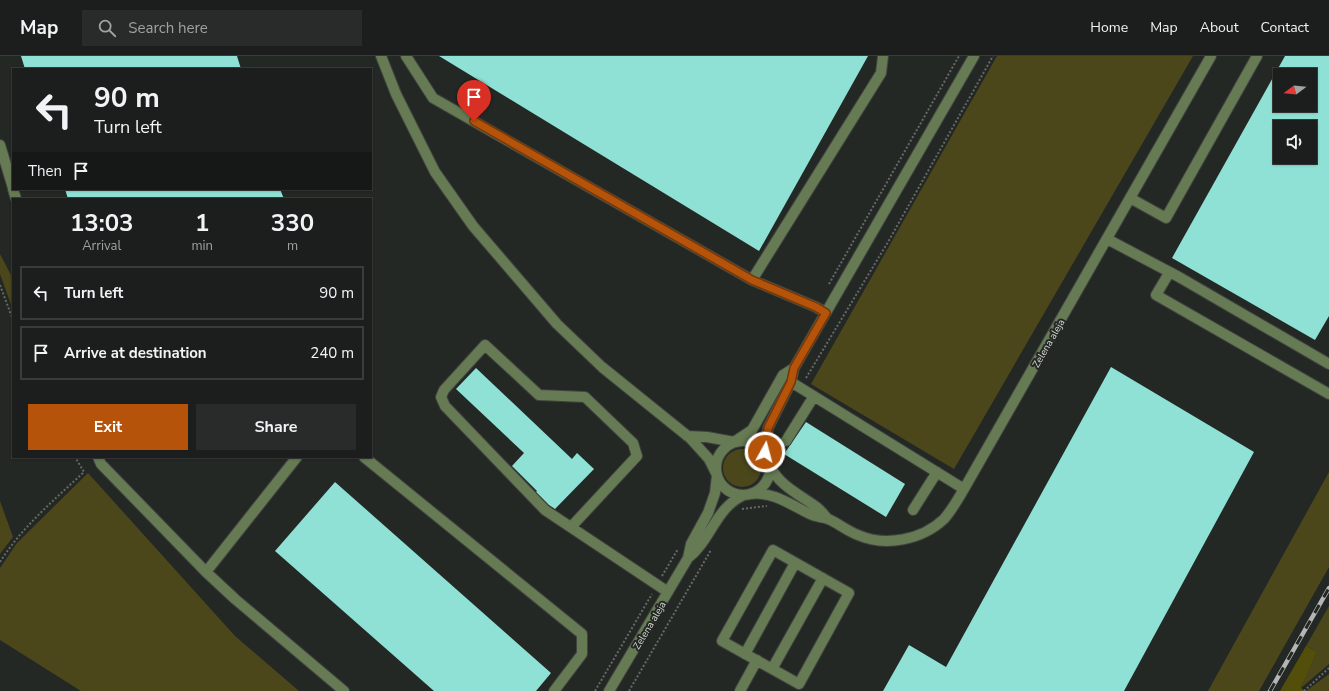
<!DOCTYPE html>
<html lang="en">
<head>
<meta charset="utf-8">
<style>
	:root { --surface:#1b1e1c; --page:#282b29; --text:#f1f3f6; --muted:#a0a2a3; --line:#393c3b; --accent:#b45309 }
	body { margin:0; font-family:"Nunito Sans",sans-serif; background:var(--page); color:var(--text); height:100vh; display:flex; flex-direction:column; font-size:15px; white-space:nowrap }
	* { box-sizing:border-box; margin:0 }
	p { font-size:13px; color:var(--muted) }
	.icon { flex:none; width:22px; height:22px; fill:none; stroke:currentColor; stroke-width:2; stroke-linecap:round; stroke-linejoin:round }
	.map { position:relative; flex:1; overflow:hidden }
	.panel { position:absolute; left:12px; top:142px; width:360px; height:260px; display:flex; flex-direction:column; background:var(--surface); border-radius:0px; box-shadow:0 1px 3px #0004,0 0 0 1px var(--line) }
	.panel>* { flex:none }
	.banner { position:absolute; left:12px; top:12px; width:360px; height:122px; border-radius:0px; box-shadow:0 1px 3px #0004,0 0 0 1px var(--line); background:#1b1e1c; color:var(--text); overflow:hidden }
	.needle { width:26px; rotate:254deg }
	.fabs { position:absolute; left:1273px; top:12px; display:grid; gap:8px }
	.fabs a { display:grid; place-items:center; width:44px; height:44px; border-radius:0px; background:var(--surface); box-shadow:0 1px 3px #0004,0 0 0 1px var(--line); font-size:20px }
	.pin { position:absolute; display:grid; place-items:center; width:34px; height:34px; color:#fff; margin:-41px -17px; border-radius:50% 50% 50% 0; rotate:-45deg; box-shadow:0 0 4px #0007 }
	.pin .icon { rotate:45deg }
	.me { position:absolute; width:44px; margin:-22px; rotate:7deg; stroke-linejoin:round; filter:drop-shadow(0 0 3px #0008) }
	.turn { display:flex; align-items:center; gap:14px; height:84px; padding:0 16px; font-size:18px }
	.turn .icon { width:52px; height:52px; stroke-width:2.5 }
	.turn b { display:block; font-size:28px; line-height:34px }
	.then { display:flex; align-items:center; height:38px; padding:0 16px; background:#0003; gap:8px; font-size:15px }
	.eta { display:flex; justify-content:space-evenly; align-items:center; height:68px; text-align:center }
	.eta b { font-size:24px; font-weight:700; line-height:28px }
	.button { display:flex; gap:8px; margin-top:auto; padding:8px 16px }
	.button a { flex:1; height:46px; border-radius:0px; background:var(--accent); color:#fff; font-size:16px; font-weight:700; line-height:46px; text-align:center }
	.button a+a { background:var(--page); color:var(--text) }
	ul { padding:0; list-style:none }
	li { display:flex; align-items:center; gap:12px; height:54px; margin:0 8px 6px; padding:0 8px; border:2px solid var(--line); border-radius:0px }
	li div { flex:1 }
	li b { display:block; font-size:15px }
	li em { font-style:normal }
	header { display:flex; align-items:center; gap:24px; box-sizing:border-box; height:56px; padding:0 20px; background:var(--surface); border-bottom:1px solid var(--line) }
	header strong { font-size:19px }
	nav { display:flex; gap:22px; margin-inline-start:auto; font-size:14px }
	.search { width:280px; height:36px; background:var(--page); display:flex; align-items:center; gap:10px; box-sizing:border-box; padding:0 14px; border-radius:0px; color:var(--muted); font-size:15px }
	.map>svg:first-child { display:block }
</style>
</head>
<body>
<header>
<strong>Map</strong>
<div class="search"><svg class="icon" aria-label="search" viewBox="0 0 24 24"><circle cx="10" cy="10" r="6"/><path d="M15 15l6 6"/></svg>Search here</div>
<nav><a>Home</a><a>Map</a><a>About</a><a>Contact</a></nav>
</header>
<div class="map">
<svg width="1329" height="635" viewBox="0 0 1329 635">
	<rect width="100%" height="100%" fill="#242825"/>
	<path fill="#4b471b" d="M997,0H1193L954,413L811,328Z
		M0,198L13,223V254L0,218Z
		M723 412a19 19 0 1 1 38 0a19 19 0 1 1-38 0Z
		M1329,416V511L1259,635H1208Z
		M88,417L235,580L299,635H81L0,584V512L17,487Z
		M0,445L13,481L0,498Z
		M1329,550V608L1301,632L1317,596L1306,590Z
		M1329,618V635H1306Z"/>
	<path fill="#544e0b" d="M1306,590L1317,596L1301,632L1305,635H1280Z"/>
	<path fill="#8ee1d4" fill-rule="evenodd" d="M21,0H237L241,13H25Z
		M439,0H868L759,195Z
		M1285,0H1329V260L1315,284L1172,202ZM1280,19H1310V49H1280ZM1280,71H1310V101H1280Z
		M65,133H280L284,143H68Z
		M1111,311L1254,396L1124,635H883L909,589L946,611Z
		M476,312L572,403L577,397L594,413L555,453L549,449L536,436L537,435L512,410L524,397L456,333Z
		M806,366L905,428L886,461L784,398Z
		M335,426L551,617L536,635H434L275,495Z"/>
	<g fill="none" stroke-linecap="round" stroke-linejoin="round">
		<g stroke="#404441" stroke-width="12">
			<path id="minor" d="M381,0L396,38L435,116L473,170L557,268L602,311L690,382L709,403L717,419L715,437L708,457L691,488L688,502L609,635
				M406,0L433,42L752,224L816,251L826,257
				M0,89L13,132
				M13,133L16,143
				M1130,142L1166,162L1257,0
				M1107,183L1179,221L1329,308
				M1169,217L1156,239L1329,338
				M752,224L881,17L883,0
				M791,326L964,433
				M687,380L707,381L734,386L752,374L783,319L794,312
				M786,385L814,340
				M716 412a27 27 0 1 1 54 0a27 27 0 1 1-54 0Z
				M765,396L768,372L791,326L794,312L974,0
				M98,401L101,408L206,516L297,401
				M364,401L582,578V598L554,635
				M770,410C780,430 797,437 815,450C820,453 824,459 828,463
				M750,438C773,435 791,449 810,458C816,461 822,461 828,463C838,467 847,475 858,479C885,491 922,484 944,463C952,454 958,443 964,433L1211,0
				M913,454L937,416
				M571,471L637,400L633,387L585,341L539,339L485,289L444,334L441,341L445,350L545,454L668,536
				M773,494L849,537L799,628L722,585Z
				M688,502C711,484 716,451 744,439
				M206,516L235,543L344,635
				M745,598L795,507
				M772,613L823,522
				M740,635L757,604"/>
		</g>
		<path stroke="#666967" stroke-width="2" stroke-dasharray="2 2" stroke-linecap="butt" d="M829,228L959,0
			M0,229L13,264
			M806,322L888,186L993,0
			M742,453L767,450
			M0,506C22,471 54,444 84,416L75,401
			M662,520L678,493
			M595,635L652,538
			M629,635L711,494
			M1304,635L1329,612"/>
		<use href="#minor" stroke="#667b53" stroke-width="10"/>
		<g stroke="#b3b6b4" stroke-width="4.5">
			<path id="rail" d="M1270,635L1329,532"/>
		</g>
		<use href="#rail" stroke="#242825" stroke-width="3" stroke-dasharray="9" stroke-linecap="butt"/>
	</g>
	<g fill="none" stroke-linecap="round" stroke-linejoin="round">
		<g stroke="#753606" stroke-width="10">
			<path id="route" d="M474,65L752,224L816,251L826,257L794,312L791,326L768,372L765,396"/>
		</g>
		<use href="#route" stroke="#b45309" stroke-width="7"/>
	</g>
	<g text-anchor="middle" stroke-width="4" stroke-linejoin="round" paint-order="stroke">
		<g font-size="10" fill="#d4d7d5" stroke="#242825">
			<text transform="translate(1048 287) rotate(-60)" y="4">Zelena aleja</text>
			<text transform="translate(649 569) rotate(-59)" y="4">Zelena aleja</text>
		</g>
	</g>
</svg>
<div class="fabs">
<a><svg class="needle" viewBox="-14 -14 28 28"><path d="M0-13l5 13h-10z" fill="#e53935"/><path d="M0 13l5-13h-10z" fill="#a0a2a3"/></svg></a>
<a><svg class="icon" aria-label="sound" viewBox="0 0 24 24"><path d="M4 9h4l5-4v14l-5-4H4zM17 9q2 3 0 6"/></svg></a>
</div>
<div class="pin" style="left:474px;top:65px;background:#d93025"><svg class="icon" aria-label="arrive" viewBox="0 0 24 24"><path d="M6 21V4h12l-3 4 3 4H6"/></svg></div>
<svg class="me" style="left:765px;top:396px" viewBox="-20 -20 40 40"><circle r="17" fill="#b45309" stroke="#fff" stroke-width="3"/><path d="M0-11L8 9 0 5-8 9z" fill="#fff"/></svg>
<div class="banner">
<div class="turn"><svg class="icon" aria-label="left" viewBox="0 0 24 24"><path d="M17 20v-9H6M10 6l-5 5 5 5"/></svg><div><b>90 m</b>Turn left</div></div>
<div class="then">Then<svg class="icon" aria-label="arrive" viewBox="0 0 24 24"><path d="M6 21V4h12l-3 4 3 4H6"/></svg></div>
</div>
<section class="panel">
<div class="eta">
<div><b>13:03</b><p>Arrival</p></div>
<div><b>1</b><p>min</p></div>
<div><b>330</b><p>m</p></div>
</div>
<ul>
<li><svg class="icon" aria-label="left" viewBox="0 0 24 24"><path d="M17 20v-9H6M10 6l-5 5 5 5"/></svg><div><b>Turn left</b></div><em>90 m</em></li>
<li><svg class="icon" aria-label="arrive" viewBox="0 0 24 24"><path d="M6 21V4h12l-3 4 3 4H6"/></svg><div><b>Arrive at destination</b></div><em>240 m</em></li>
</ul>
<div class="button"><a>Exit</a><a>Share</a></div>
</section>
</div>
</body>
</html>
